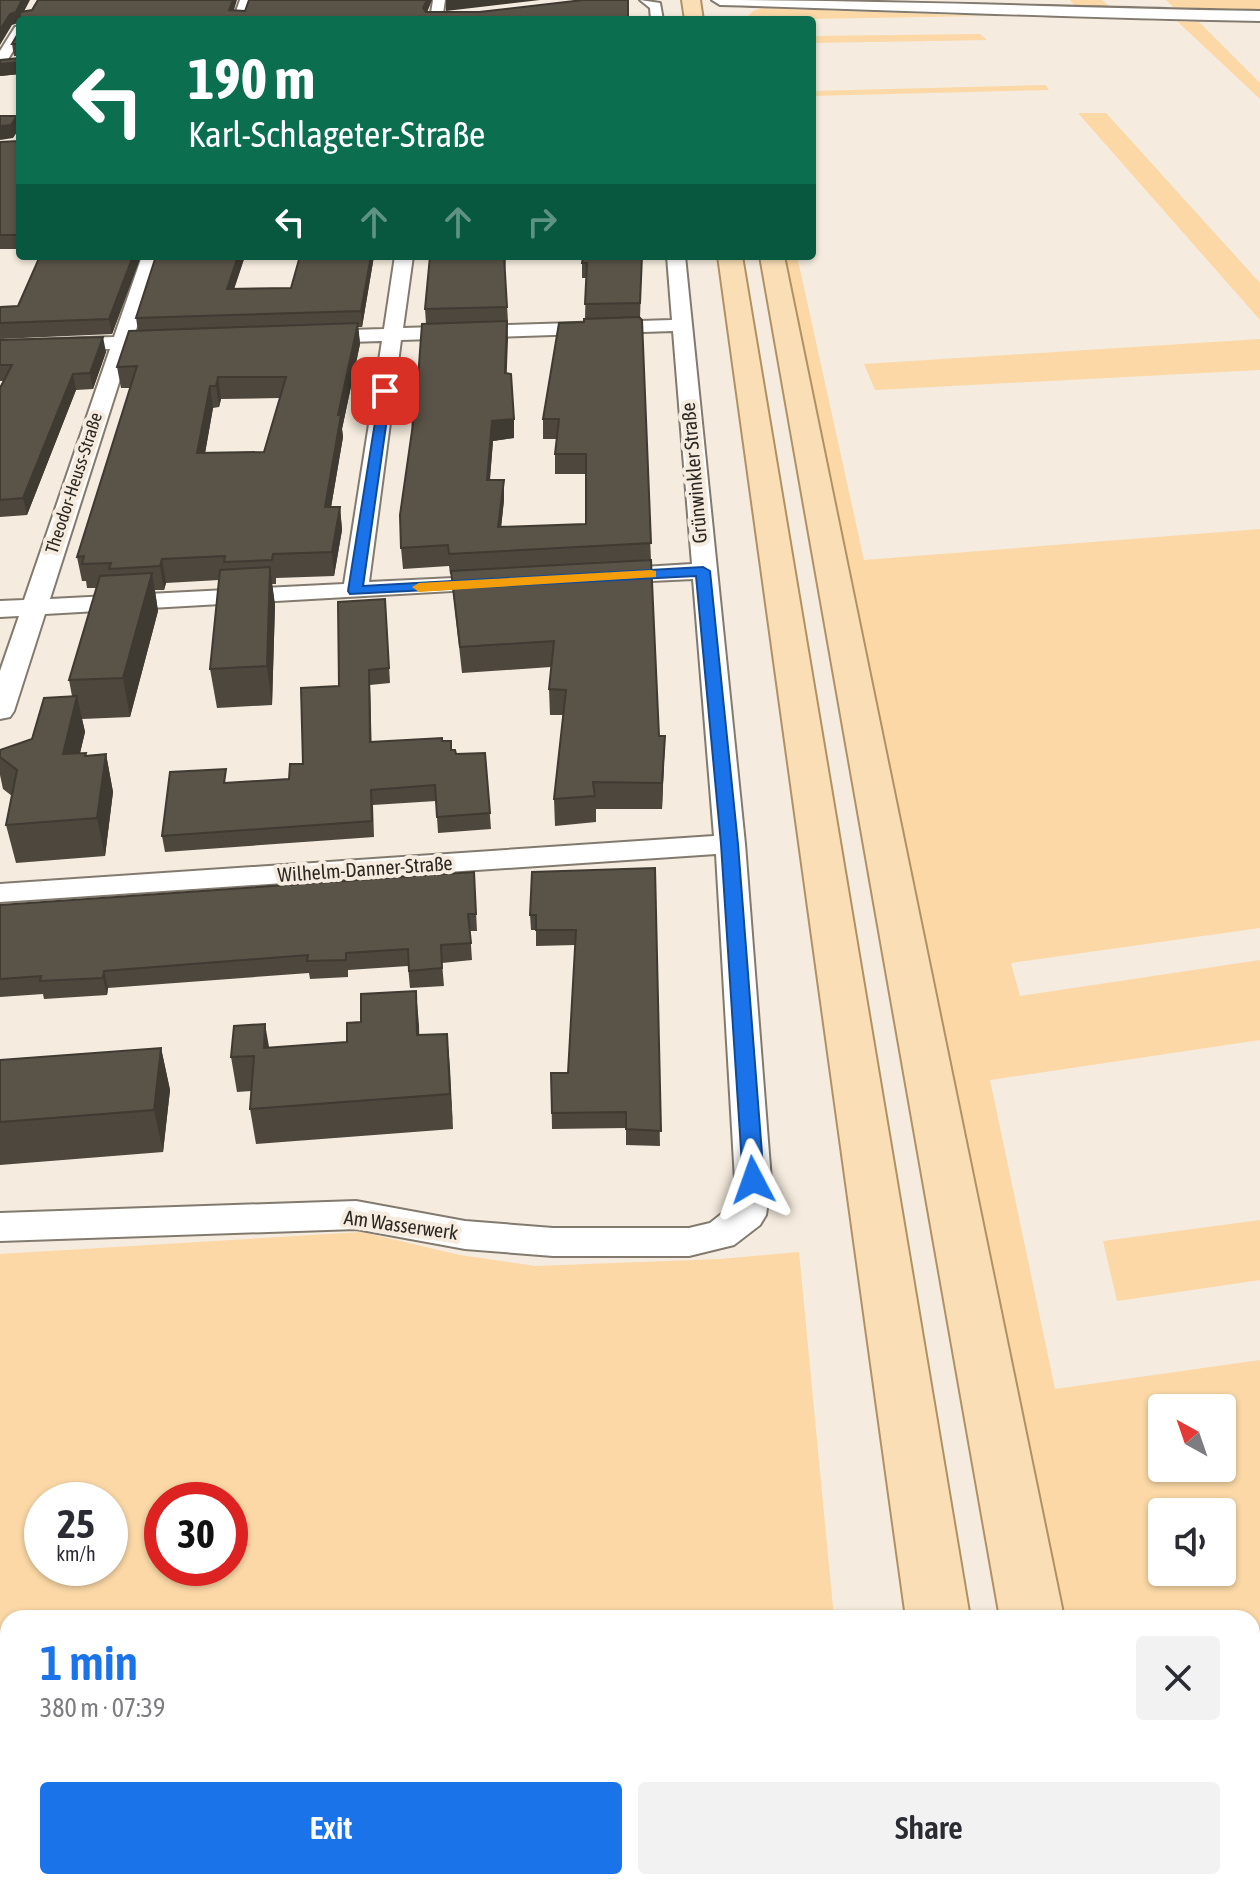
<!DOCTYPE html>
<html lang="en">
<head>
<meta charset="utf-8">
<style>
	:root { --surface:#fff; --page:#f2f2f3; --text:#2b2b33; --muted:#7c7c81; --accent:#1a73e8 }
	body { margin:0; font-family:"Asap Condensed",sans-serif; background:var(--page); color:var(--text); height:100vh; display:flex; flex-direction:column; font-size:30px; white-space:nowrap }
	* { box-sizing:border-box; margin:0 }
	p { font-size:26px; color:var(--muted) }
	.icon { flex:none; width:44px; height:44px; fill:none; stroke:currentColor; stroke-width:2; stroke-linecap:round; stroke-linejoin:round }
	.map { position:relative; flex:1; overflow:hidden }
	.side { position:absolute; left:0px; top:1610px; width:1260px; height:280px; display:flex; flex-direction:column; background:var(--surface); border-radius:24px 24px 0 0; box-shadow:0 2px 6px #0004 }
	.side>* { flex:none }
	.top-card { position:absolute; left:16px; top:16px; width:800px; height:244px; border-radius:8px; box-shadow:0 2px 6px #0004; background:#0b6e4f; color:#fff; overflow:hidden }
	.needle { width:52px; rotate:320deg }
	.tools { position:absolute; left:1148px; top:1394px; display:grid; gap:16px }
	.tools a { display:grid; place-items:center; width:88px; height:88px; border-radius:8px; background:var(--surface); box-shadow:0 2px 6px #0004; font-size:40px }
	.speed { position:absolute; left:24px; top:1482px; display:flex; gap:16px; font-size:40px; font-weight:700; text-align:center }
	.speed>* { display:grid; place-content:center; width:104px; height:104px; border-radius:50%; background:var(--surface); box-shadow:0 2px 6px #0004; line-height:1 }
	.speed small { font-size:20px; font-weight:400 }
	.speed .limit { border:12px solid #d22; background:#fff; color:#111 }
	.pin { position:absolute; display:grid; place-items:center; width:68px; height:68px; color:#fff; margin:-34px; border-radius:16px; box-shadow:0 4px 12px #0006 }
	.me { position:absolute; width:88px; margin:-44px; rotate:356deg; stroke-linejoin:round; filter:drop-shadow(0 0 6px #0008) }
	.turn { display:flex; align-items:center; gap:28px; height:168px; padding:0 40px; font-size:36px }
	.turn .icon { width:104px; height:104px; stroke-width:2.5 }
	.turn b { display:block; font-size:56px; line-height:68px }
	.lanes { display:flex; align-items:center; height:76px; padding:0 40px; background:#0003; justify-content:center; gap:40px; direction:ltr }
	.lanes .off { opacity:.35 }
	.round { display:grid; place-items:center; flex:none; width:84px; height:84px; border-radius:8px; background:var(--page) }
	.summary { display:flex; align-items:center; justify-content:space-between; height:136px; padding:0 40px }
	h1 { font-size:48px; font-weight:600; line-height:60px; color:var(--accent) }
	.action { display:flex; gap:16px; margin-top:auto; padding:16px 40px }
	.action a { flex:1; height:92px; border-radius:8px; background:var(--accent); color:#fff; font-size:32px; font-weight:600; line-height:92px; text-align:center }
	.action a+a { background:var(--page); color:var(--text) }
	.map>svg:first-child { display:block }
</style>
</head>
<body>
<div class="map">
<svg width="1260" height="1890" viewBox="0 0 1260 1890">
	<rect width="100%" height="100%" fill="#f5ebde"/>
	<path fill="#fbd8a6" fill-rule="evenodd" d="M1070,0H1102L1112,9L1174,8L1166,0H1260V13L1079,10Z
		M762,8L986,16L744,20L753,11Z
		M1177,21L1199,22L1260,83V99Z
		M980,34L987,40L812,43V36Z
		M1046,85L1049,90L812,96V91Z
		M1078,113H1106L1260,283V320Z
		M784,256H797L864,560L1260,529V928L1011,963L1020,996L1260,960V1040L990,1080L1055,1389L1260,1360V1890H1115L1113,1882H1252V1618H1058ZM1162,1408H1222V1468H1162ZM1162,1512H1222V1572H1162Z
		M1260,339V370L875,390L864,364Z
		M1260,1220V1280L1117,1301L1103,1241Z
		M362,1232L460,1255L535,1266L720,1259L799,1252L834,1618H8V1882H861L862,1890H0V1254ZM42,1500H110V1568H42ZM162,1500H230V1568H162Z"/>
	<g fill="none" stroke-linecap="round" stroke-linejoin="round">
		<g stroke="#827a6e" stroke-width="4">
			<path id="minor" d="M240,0H252L245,20H233Z
				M433,0H445L442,20H430Z
				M640,0L660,3L663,20H651L650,8Z
				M20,26V40L5,64L0,65V51L15,27Z
				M142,256H160L134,336L169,335L179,341L169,347L130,348L50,599L344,584L382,341L315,343L305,337L315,331L384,329L395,256H413L403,328L672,320L667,256H685L745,844L771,1180L766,1215L760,1225L734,1245L689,1256H553L465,1249L356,1229L0,1241V1213L356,1201L465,1221L553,1228H689L710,1223L729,1208L735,1180L716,854L0,902V884L714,836L693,579L610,583L601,581L598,576L601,571L610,569L692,564L673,331L401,340L369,582L496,576L505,578L508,583L505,588L45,614L14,711L10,717L0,719V671L19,616L0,617V601L24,600L110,349L0,353V341L114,337Z"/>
		</g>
		<g stroke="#827a6e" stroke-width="4">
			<path id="tertiary" d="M712,0C895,0 1077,8 1260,11V21C1080,18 900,10 720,5Z"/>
		</g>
		<g stroke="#b09163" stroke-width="4">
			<path id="primary" d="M682,0H700L703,20H685Z
				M718,256H742L970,1618H906Z
				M760,256H784L1064,1618H1000Z
				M944,1882H1014L1015,1890H945Z
				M1047,1882H1117L1119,1890H1049Z"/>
		</g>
		<use href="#minor" fill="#fff" fill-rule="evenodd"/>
		<use href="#tertiary" fill="#fff" fill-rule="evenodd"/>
		<use href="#primary" fill="#fadfb6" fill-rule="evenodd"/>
	</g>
	<path fill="#4d473e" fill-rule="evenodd" d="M20,30V74L0,76L20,58V56H14L12,44Z
		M20,132V249H0V142L18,141Z
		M141,256L112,334L0,339V307L18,306Z
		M156,256H245L234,289L291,288L374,256L362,327H358L360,344L342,429L343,437L331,507H340L342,530L334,576L276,578V584H272L275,605L272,705L217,708L210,669L219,580L166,583L164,590H155L158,611L130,717L82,719L85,732L80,753H86V756L106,754L113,792L105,856L16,863L6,825L12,796L3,789L0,775V750L32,739L72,696L69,680L97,588H87L86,581H82L77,557L130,388H121L117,367L138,331L136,318ZM280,398L264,452L205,453L213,408L219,407L221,399Z
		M506,256L505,271L508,322L506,373L514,438L493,441L490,480H504V500L501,527L586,524V474H555V454L557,439H543V419L585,319L586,278H582V263L642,256L640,318L659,736H665L662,809H596V822L555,826L554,799L563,715H550L549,689L551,667L462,673L451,574H450L449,566L403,569L401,548L412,431L411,417L417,392L426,324L425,309Z
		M0,340L106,352L93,389L76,390L27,515L0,517V388L4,381H0Z
		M386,613L390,683L370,685L371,742L451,750L456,754L485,753L491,829L438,833L436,801L373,805L374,837L165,852L162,836L228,783L289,779L303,764L339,686Z
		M655,868L660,1146L626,1145V1128L552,1129L551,1073H568L575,945L536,946V930H531L530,915Z
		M474,872L477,931H470L472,960L442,963L444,986L410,988L408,966L348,970V977L310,979L309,973L108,988L107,995L44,999L43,994L0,997V905Z
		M419,1025V1035L447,1034L453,1129L256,1144L250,1109L251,1091L237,1092L231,1057L269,1048L347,1042Z
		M161,1048L170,1090L163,1152L0,1165V1060Z"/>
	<path fill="#3f3a32" d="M22,0H30L18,23L12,25L0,45V30L10,14Z
		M233,0H237L231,20L229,10Z
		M427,0H432L424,20L423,8Z
		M446,0H540L446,11Z
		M20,62V74L0,76V64Z
		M17,116L19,129L13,138L0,140V126Z
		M133,256H141L112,334L109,319Z
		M238,256H245L229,304L227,289Z
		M371,256H374L362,327L361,311Z
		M507,321L508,339L506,392L505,373Z
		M358,323L360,344L342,429L343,437L327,531L325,507L338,415Z
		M103,337L106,352L93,389L90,373Z
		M73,374L76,390L27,515L23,498Z
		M218,377L221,399L219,407L216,386Z
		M210,386L213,408L201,476L197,453Z
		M514,419V438L493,441L488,500L487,480L492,421Z
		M504,480V500L499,547L498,527Z
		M340,507L342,530L334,576L332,552Z
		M162,559L166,583L164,590L160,566Z
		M270,567L275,605L272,705L267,666Z
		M152,573L158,611L130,717L123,678Z
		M369,670L370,685L372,757L370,742Z
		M77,696L85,732L71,791L63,754Z
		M665,736L664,762L662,809V783Z
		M106,754L113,792L105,856L97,818Z
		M104,971L108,988L107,995L103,978Z
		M416,991L419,1025L420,1070L417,1035Z
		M265,1024L271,1058L264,1048Z
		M447,1034L450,1068L453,1129L450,1094Z
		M161,1048L170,1090L163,1152L154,1110Z"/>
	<path fill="#5a5348" stroke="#3f3a32" stroke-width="2" fill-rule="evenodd" d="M0,0H22L16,12L10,14L0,30Z
		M38,0H233L229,10L245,11L249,0H427L423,8L426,12H479L583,0H628V20H20V12L32,10Z
		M20,30V62L0,64V60L20,58V44H12Z
		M0,116H17L11,125L0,126Z
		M20,132V235H0V142L18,141Z
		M40,256H133L109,319L0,323V307L18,306Z
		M156,256H238L227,289L291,288L300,256H371L361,311L136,318Z
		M430,256H504L507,307L425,309Z
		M583,256H642L640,303L585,304L587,263H582Z
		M639,317L642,320L651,543L449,554L448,545L401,548L400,515L414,417H411L417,392L422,324L507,321L505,373L511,374L514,419L492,421L487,480H504L498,527L586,524V454H555L559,419H543L559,323L584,322V319Z
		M358,323L338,415H341L325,507H340L332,552L273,554L272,560L224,562L225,556L162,559L160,566L109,569L111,563L82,564L84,556L77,557L137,366L117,367L129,331ZM218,377H286L264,452L197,453L210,386H216Z
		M103,337L90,373L73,374L23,498L0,500V388L12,365H0V340Z
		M651,560L659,736H665L662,783L593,782L595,796L554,799L566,690L549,689L554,641L460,647L451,571Z
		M270,567L267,666L210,669L220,570Z
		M152,573L123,678L69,680L100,576Z
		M385,599L389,668L369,670L370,742L442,738V741H451V750H455L456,754L485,753L490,813L437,817L435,785L371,790L372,821L162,836L170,772L226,769L224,783L289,779L290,764H303L301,688L339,686L338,602Z
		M77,696L63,754L86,753L85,756L106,754L97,818L6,825L17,770L0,757V750L32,739L44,698Z
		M655,868L661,1131L626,1129V1112L552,1113L551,1073H568L576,930H536V915H530L532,872Z
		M474,872L476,914H468L471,943L441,945L442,968L409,971L408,949L346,953V960L307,961L308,955L104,971L103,978L40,981L41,976L0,979V905Z
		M416,991L417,1035L447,1034L450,1094L250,1109L254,1056L231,1057L234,1026L265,1024L264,1048L347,1042V1023L361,1022V994Z
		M161,1048L154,1110L0,1122V1060Z"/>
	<path fill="#1a73e8" stroke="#114b97" stroke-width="2" d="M385,388L391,391L363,586L703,567L710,571L738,844L764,1180L761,1185H746L743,1180L721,844L696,576L350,594L348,591L380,391Z"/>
	<path fill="#f59e0b" d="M651,570L656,571V577L419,592L412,587L419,583Z"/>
	<g text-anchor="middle" stroke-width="8" stroke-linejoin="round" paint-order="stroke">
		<g font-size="18" fill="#2c2823" stroke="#f5ebde">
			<text transform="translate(74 483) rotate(-72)" y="6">Theodor-Heuss-Straße</text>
		</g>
		<g font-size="20" fill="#2c2823" stroke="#f5ebde">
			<text transform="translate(694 473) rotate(-95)" y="7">Grünwinkler Straße</text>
			<text transform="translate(365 869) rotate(-4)" y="7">Wilhelm-Danner-Straße</text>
			<text transform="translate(401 1225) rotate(8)" y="7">Am Wasserwerk</text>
		</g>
	</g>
</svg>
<div class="tools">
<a><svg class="needle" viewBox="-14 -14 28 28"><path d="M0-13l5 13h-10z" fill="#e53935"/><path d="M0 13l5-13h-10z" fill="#7c7c81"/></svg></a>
<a><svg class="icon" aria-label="sound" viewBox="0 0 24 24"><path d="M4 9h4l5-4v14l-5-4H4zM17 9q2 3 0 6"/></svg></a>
</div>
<div class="speed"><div>25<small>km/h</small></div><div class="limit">30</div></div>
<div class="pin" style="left:385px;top:391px;background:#d93025"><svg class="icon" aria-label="arrive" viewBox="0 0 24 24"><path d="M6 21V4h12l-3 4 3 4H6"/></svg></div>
<svg class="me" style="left:753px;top:1180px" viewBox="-20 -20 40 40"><path d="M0-17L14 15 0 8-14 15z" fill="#1a73e8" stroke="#fff" stroke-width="4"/></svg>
<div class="top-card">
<div class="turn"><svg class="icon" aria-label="left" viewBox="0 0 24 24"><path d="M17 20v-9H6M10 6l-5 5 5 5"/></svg><div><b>190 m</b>Karl-Schlageter-Straße</div></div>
<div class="lanes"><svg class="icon" aria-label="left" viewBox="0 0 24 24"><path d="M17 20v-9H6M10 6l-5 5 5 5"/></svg><svg class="icon off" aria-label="ahead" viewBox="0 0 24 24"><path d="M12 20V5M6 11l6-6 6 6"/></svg><svg class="icon off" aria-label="ahead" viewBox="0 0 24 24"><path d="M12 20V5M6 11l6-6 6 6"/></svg><svg class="icon off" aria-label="right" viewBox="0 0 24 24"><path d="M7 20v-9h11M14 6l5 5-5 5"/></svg></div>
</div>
<section class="side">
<div class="summary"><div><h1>1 min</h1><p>380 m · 07:39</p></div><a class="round"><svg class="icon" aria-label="close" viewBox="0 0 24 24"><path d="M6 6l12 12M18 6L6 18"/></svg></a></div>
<div class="action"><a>Exit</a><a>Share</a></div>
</section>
</div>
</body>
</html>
